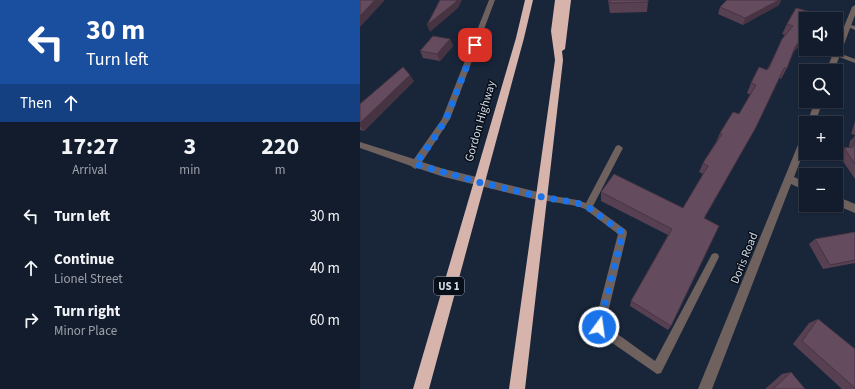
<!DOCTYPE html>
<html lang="en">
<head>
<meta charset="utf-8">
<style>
	:root { --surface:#131c2c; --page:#202938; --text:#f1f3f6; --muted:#9da1a9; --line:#323a48 }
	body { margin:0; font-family:"Source Sans 3",sans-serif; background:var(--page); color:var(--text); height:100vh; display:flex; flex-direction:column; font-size:15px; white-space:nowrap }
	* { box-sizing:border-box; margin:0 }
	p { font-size:13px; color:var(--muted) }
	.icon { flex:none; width:22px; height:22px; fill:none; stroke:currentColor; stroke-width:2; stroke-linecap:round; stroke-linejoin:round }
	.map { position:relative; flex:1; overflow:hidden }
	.details { display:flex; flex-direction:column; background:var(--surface); width:360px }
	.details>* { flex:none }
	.guide { background:#1a4fa0; color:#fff; overflow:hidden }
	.fabs { position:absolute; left:439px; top:12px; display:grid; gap:8px }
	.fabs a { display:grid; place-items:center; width:44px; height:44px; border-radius:0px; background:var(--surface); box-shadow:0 1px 3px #0004,0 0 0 1px var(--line); font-size:20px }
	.pin { position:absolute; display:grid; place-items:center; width:34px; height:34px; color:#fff; margin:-17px; border-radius:8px; box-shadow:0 2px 6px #0006 }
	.me { position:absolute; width:44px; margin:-22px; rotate:14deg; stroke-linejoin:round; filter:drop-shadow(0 0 3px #0008) }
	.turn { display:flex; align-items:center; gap:14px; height:84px; padding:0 20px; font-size:18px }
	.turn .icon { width:52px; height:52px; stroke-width:2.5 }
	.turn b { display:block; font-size:28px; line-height:34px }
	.then { display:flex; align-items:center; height:38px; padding:0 20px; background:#0003; gap:8px; font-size:15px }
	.eta { display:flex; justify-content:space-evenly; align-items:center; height:68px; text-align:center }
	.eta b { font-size:24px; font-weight:700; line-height:28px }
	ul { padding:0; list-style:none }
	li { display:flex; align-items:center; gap:12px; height:52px; padding:0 20px }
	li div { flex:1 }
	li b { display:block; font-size:15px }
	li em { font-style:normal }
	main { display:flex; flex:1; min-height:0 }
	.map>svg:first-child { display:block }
</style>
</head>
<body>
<main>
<section class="details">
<div class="guide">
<div class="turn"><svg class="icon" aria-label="left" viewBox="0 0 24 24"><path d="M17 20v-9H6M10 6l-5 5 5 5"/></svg><div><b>30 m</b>Turn left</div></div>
<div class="then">Then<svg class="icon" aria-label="ahead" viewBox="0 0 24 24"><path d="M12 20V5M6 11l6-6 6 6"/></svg></div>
</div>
<div class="eta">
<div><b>17:27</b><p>Arrival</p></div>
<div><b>3</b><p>min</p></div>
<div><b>220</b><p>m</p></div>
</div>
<ul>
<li><svg class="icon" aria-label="left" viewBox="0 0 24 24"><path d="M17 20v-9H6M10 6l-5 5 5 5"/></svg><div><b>Turn left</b></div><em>30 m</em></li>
<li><svg class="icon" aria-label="ahead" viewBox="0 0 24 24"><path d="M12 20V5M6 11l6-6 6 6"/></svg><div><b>Continue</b><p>Lionel Street</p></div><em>40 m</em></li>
<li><svg class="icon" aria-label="right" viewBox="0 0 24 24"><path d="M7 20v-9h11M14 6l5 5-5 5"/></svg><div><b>Turn right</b><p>Minor Place</p></div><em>60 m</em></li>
</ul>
</section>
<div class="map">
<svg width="495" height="389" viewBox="0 0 495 389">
	<rect width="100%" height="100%" fill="#19263a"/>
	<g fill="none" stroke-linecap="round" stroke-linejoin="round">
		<path fill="#6f615e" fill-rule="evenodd" d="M486,24L495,26V30L486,26Z
			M476,52L495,59V63L474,55L473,54Z
			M259,145L263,148L233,206L266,230L267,233L245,325L295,361L352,254L355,253L358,254L359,257L301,373L297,374L235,331L234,327L258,234L225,209L217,206L182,200L179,199L178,197L179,195L182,194L217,200L226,203L256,146Z"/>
		<path fill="#6f615e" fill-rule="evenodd" d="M129,0H135L90,119L62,162L84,169L186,194L187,197L186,200L182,201L84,177L57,168L55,169L51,166L0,148V142L54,159L82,119Z
			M495,5V15L474,71H466L492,7Z
			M455,101H463L455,123H447Z
			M446,132V146L434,177L446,182V191L431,184L352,389H338L442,135Z
			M476,196L495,204V213L476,205Z"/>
		<path fill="#d6b4ab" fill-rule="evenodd" d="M165,0H173L164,38L69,389H53L156,38Z
			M195,0H203L199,31L203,0H211L205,49L202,51L203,60L165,389H149L195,60L191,31Z"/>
	</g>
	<path fill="#574051" d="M248,0H288V2L287,12L250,13Z
		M366,0H421L419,5L383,25L358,14L360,7L365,2Z
		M436,8L441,43L432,54L427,68L421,79L419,78L391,136L344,219L311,326L308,330L270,306L271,301L308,235L241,201V192L323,208L343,174L339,172L343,163L356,142L360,133L379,114L391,95L387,93L391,83L408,68L425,35L422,34L427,24Z
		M90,39L93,46L80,61L63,58L60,51Z
		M54,81L4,131L0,130V104Z
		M495,121V135L491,134Z
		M495,136V179L478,154L484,148L489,147L490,141Z
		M495,232V263L463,269L449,244L455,239Z
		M458,319L495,349V389H482L433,344L449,323Z
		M431,372L445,389H405L422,374Z"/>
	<path fill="#473442" d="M15,0H25L0,27V16Z
		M97,0H102L98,8L70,32L67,25Z
		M419,0H421L419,5L383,25L385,18Z
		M446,33L441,43L430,57L435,47Z
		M90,39L93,46L80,61L77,54Z
		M50,75L54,81L4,131L0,126V123Z
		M396,127L391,136L340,226L344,218Z"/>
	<path fill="#654b5e" stroke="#473442" d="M0,0H15L0,16Z
		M80,0H97L96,2L67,25Z
		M250,0H288V2L250,3Z
		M367,0H419L385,18L360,7Z
		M436,8L457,14L454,19H446V33L435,47L427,68H424L396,127L344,218L359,226L311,326L271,301L312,229L241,192L254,174L323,208L348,166L343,163L362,134L360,133L373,112L379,114L396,85L391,83L399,67L407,70L409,68L422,39L433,26L427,24Z
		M73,36L90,39L77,54L60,51Z
		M43,67L50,75L0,123V104Z
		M495,139V164L484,148L493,147Z
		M495,232V260L470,265L455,239Z
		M458,319L495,349V388L442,341Z
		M431,372L445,389H413Z"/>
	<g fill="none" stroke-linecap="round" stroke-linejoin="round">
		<path stroke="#1a73e8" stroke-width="7" stroke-dasharray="0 12.6" d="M115,45L86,119L73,140L55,164L118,182L182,197L217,203L228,207L263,233L239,327"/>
	</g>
	<g text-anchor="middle" stroke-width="3" stroke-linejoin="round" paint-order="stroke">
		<rect fill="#090f18" stroke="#959eaa" stroke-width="1" x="74" y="277" width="30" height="18" rx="3"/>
		<g font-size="11" font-weight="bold" fill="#d1dbe8">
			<text x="89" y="290">US 1</text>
		</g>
		<g font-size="12" fill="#d1dbe8" stroke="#090f18">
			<text transform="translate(120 121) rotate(-74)" y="4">Gordon Highway</text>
			<text transform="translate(384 258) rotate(-68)" y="4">Doris Road</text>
		</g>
	</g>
</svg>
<div class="fabs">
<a><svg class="icon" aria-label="sound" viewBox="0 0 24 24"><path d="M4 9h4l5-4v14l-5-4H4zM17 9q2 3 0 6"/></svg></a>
<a><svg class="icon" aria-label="search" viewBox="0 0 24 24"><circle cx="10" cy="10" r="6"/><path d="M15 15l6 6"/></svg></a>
<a>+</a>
<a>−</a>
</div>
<div class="pin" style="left:115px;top:45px;background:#d93025"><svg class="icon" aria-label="arrive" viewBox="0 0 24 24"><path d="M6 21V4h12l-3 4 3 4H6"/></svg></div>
<svg class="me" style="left:239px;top:327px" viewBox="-20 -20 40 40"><circle r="17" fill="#1a73e8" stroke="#fff" stroke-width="3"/><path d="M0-11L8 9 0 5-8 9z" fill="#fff"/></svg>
</div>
</main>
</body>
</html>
